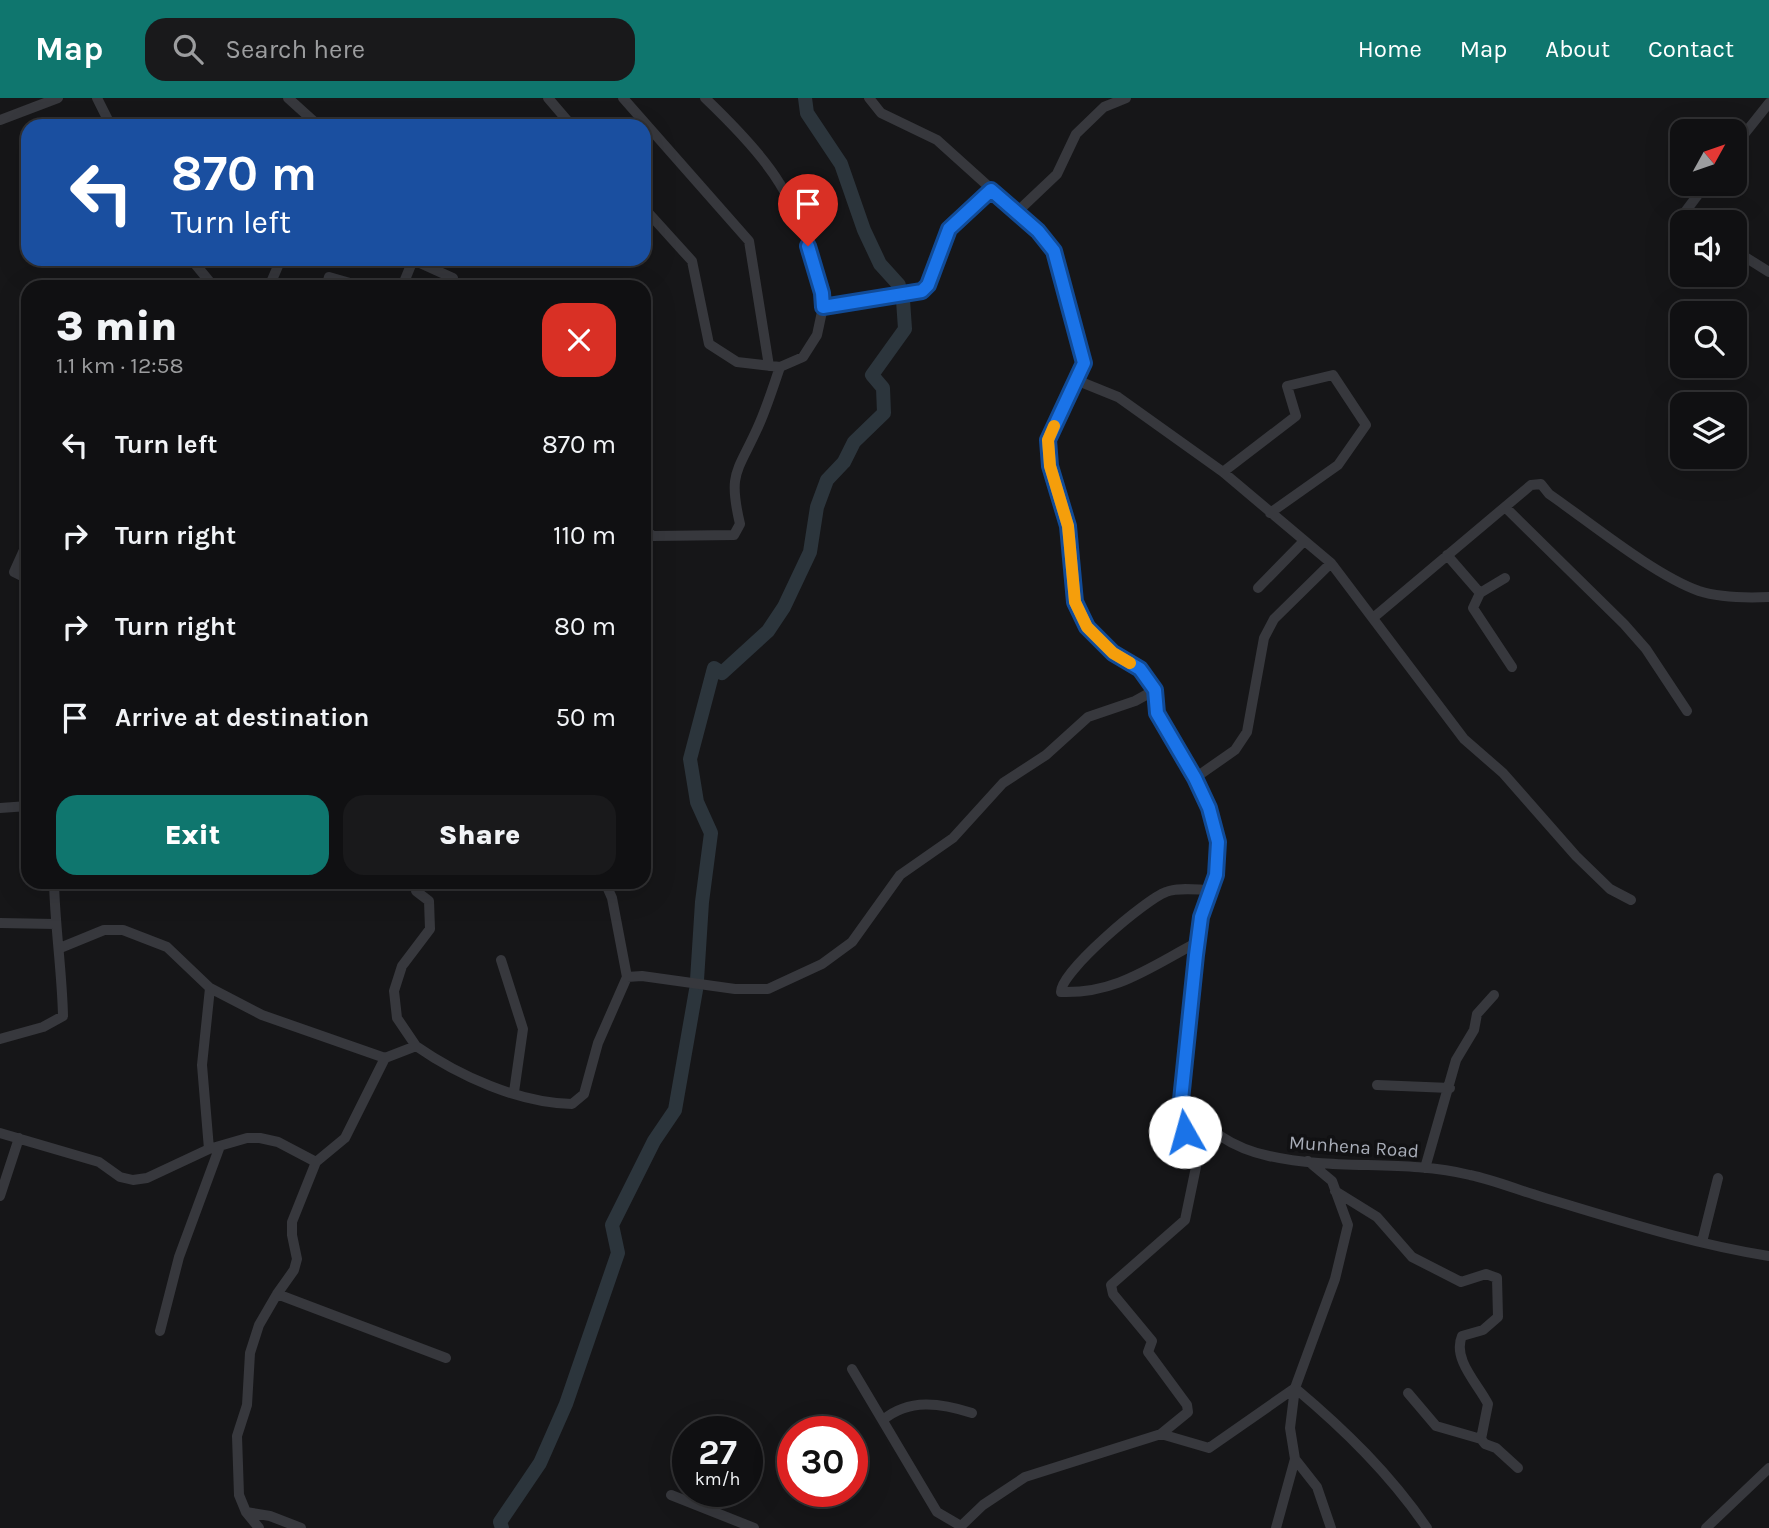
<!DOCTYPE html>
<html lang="en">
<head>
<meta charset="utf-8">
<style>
	:root { --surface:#101012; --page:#19191b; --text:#f1f3f6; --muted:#9c9d9f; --line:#303032; --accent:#0f766e }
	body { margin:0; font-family:Karla,sans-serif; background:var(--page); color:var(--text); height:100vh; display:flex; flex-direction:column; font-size:26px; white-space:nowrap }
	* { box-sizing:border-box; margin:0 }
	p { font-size:23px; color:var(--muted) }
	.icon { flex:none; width:38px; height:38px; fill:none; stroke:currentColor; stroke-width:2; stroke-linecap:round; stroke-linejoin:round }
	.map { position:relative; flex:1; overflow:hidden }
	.panel { position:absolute; left:21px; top:182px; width:630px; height:609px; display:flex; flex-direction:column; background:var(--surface); border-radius:21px; box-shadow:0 7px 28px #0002,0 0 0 2px var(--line) }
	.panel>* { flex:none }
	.banner { position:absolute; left:21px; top:21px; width:630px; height:147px; border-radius:21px; box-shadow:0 7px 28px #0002,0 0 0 2px var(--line); background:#1a4fa0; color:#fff; overflow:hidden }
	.needle { width:46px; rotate:50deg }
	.fabs { position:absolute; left:1670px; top:21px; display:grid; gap:14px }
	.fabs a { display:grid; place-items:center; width:77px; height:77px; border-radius:14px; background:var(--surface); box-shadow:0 7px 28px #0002,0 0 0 2px var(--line); font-size:35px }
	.speed { position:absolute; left:672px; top:1318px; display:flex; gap:14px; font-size:35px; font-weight:700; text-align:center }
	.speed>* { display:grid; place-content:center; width:91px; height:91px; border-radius:50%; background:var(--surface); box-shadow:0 7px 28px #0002,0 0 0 2px var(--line); line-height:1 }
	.speed small { font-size:18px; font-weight:400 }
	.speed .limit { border:10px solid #d22; background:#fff; color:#111 }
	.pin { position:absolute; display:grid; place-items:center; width:60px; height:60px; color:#fff; margin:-72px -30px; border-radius:50% 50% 50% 0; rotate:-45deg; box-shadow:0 0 7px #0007 }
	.pin .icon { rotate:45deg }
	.me { position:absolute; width:77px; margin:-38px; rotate:353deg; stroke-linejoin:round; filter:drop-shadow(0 0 5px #0008) }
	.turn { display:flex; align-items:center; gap:24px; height:147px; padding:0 35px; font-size:32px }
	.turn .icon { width:91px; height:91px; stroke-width:2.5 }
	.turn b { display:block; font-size:49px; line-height:60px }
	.round { display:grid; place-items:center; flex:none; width:74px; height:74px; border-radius:21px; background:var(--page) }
	.overview { display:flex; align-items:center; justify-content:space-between; height:119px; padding:0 35px }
	h1 { font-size:42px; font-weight:800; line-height:52px }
	.cta { display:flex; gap:14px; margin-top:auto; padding:14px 35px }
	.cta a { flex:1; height:80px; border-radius:21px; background:var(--accent); color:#fff; font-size:28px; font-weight:800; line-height:80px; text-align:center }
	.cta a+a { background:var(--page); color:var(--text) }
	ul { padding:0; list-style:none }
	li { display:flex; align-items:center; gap:21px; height:91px; padding:0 35px }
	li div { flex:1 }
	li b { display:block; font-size:26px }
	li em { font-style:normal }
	header { display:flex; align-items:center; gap:42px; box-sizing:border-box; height:98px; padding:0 35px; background:var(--accent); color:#fff }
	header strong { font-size:33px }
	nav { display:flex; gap:38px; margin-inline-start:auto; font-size:24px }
	.search { width:490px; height:63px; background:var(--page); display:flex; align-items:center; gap:18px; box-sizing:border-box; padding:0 24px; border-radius:21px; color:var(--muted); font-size:26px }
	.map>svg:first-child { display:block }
</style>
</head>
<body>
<header>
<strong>Map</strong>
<div class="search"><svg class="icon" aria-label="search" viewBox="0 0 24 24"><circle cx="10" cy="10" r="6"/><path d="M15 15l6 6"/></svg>Search here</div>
<nav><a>Home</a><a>Map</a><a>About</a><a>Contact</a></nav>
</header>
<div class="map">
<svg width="1769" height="1430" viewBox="0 0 1769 1430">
	<rect width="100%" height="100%" fill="#161618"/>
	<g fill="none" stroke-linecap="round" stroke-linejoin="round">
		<path stroke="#2c353c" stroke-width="14" d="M805,0L807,15L841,66L864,132L880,166L899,187
			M697,882L702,804L711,735L697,704L690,661L714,570L722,575L768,533L784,509L810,454L817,409L827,382L844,364L854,344L884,315L883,290L872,277L905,231L903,202
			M502,1430L500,1424L540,1365L566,1306L618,1155L612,1127L654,1043L675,1012L696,892"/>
		<path stroke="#37383d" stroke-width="10" d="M97,0L111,28
			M288,0L319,28
			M548,0L572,28
			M623,0L749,143L769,268
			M705,0C728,22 764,59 780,86C797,113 822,177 823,209
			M869,0L881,15L937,42L1038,133L1054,153L1084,265L1048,342L1050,368L1061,396L1068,428L1075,504L1087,529L1113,555L1140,571L1155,592L1157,615L1195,680L1218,744L1216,777L1201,819L1196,857L1181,1002C1206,1031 1231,1050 1269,1058C1335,1073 1404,1061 1470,1077C1494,1082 1518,1092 1542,1099C1616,1121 1692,1146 1769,1158
			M0,22L58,0
			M1734,49L1769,5
			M644,110L692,163L709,246L737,264L780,269L803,259L817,237L823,209L922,193L928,187L949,131L991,91
			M1017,114L1057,76L1076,36L1104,9L1126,0
			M1691,124L1685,114L1706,86
			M1734,152L1769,174
			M191,161L214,189
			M411,161L453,180
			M269,189L281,161
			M326,189L329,179L364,189
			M402,189L413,162
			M1076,282L1118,299L1223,374L1331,465L1464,641L1503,675L1576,758L1610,791L1631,802
			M1223,374L1296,318L1287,288L1333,277L1366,327L1338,367L1270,415
			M1505,409L1624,526L1646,551L1687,613
			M644,432L653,438L734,437L740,426C728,375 737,375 757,331C766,312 773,289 780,269
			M28,443L14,474L28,481
			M1447,457L1480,495L1505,480
			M1258,490L1304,443
			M1480,495L1473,510L1512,569
			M1373,520L1531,387L1541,386L1549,396C1591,425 1654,477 1699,493C1721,500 1746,500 1769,499
			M1195,680L1235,652L1247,634L1264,540L1274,521L1331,465
			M0,710L28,708
			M416,784V793L429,803L430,831L402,868L394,893L397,920L416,948
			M605,784L612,800L627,879
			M0,825L55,826
			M1198,844C1150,869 1116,896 1061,894C1060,874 1146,801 1166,794C1178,789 1198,792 1210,792
			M60,850L104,832H123L167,849L210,890L262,917L385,960L416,948C459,978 519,1005 572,1006L584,996L598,945L627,879L642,878L735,891H768L822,866L852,844L900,777L953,740L1003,685L1046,657L1088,619L1135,603L1155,592
			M501,862L523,931L514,994
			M0,941L43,929L63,918C62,873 55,829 54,784
			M385,960L345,1040L316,1064L292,1124V1137L297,1161L294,1172L277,1196L446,1260
			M1377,987L1450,990
			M0,1035L99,1064L120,1079L133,1082L147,1080L209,1051L247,1040H260L278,1044L316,1064
			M209,1051L202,967L210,890
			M1425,1070L1456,962L1474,932L1477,916L1494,897
			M1335,1093L1377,1119L1412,1159L1461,1184L1486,1176L1497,1180L1498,1219L1483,1232L1462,1238C1452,1261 1478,1286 1488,1306L1481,1341L1485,1346L1496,1350L1518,1370
			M0,1098L19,1040
			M1702,1144L1718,1080
			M160,1233L179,1159L220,1048
			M852,1271L937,1414L961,1428L983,1407L1025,1379L1161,1336L1209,1350L1295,1290C1345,1332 1390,1376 1427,1430
			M1408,1295L1436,1328L1481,1341
			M883,1322C909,1300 941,1305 972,1315
			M1161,1336L1188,1314L1187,1307L1148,1254L1152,1243L1113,1196L1111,1187L1185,1122L1196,1069L1185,1034L1181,1002
			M1295,1361L1317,1389L1331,1430
			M671,1397L754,1430
			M246,1414L270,1418L301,1430
			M259,1430L246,1414L239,1397L237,1338L247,1307L250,1255L259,1227L277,1196
			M1276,1430L1295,1361L1290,1330L1295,1290L1335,1181L1348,1127L1332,1083L1308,1063
			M1706,1430L1769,1370"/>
	</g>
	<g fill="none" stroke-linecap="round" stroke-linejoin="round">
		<g stroke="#114b97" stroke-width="18">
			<path id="route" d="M808,148L822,195L823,209L922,193L928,187L949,131L991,92L1038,133L1054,153L1084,265L1048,342L1050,368L1068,428L1075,504L1087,529L1113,555L1140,571L1155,592L1157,615L1195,680L1209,710L1218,744L1216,777L1201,819L1196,857L1181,1002L1185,1034"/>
		</g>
		<use href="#route" stroke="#1a73e8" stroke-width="12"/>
		<path stroke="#f59e0b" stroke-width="12" d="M1054,328L1048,342L1050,368L1068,428L1075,504L1087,529L1113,555L1130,565"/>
	</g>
	<g text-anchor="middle" stroke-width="7" stroke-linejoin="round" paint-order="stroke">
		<g font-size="19" fill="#a8adb8" stroke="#111113">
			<text transform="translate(1354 1048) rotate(4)" y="7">Munhena Road</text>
		</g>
	</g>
</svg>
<div class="fabs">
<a><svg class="needle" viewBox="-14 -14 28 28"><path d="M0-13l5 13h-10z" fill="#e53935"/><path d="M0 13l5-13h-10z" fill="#9c9d9f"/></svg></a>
<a><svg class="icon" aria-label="sound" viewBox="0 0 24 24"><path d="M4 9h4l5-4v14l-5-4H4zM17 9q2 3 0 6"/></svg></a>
<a><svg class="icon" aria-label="search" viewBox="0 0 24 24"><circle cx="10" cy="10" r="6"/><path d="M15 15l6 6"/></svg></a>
<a><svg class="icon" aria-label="layers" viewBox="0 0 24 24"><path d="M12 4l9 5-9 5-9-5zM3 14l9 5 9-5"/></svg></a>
</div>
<div class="speed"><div>27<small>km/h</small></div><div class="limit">30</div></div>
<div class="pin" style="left:808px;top:148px;background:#d93025"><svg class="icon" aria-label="arrive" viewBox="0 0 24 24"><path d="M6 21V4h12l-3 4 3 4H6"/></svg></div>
<svg class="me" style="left:1185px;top:1034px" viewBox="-20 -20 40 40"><circle r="19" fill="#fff"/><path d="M0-13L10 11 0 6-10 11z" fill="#1a73e8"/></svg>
<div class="banner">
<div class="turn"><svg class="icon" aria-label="left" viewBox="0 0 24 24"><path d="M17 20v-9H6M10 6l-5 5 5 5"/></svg><div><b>870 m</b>Turn left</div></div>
</div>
<section class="panel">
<div class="overview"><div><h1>3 min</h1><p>1.1 km · 12:58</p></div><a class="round" style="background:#d93025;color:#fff"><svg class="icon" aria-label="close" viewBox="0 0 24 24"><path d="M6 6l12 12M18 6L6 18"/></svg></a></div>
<ul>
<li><svg class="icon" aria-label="left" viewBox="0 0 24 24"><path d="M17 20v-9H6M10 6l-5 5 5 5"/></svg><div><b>Turn left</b></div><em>870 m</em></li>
<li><svg class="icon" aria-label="right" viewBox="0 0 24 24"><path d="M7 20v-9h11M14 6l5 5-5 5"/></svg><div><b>Turn right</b></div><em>110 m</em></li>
<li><svg class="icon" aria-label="right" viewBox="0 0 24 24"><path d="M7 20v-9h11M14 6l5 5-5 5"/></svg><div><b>Turn right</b></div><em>80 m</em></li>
<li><svg class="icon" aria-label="arrive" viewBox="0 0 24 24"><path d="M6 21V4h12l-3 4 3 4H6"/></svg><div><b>Arrive at destination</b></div><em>50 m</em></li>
</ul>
<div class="cta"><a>Exit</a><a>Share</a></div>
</section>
</div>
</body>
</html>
